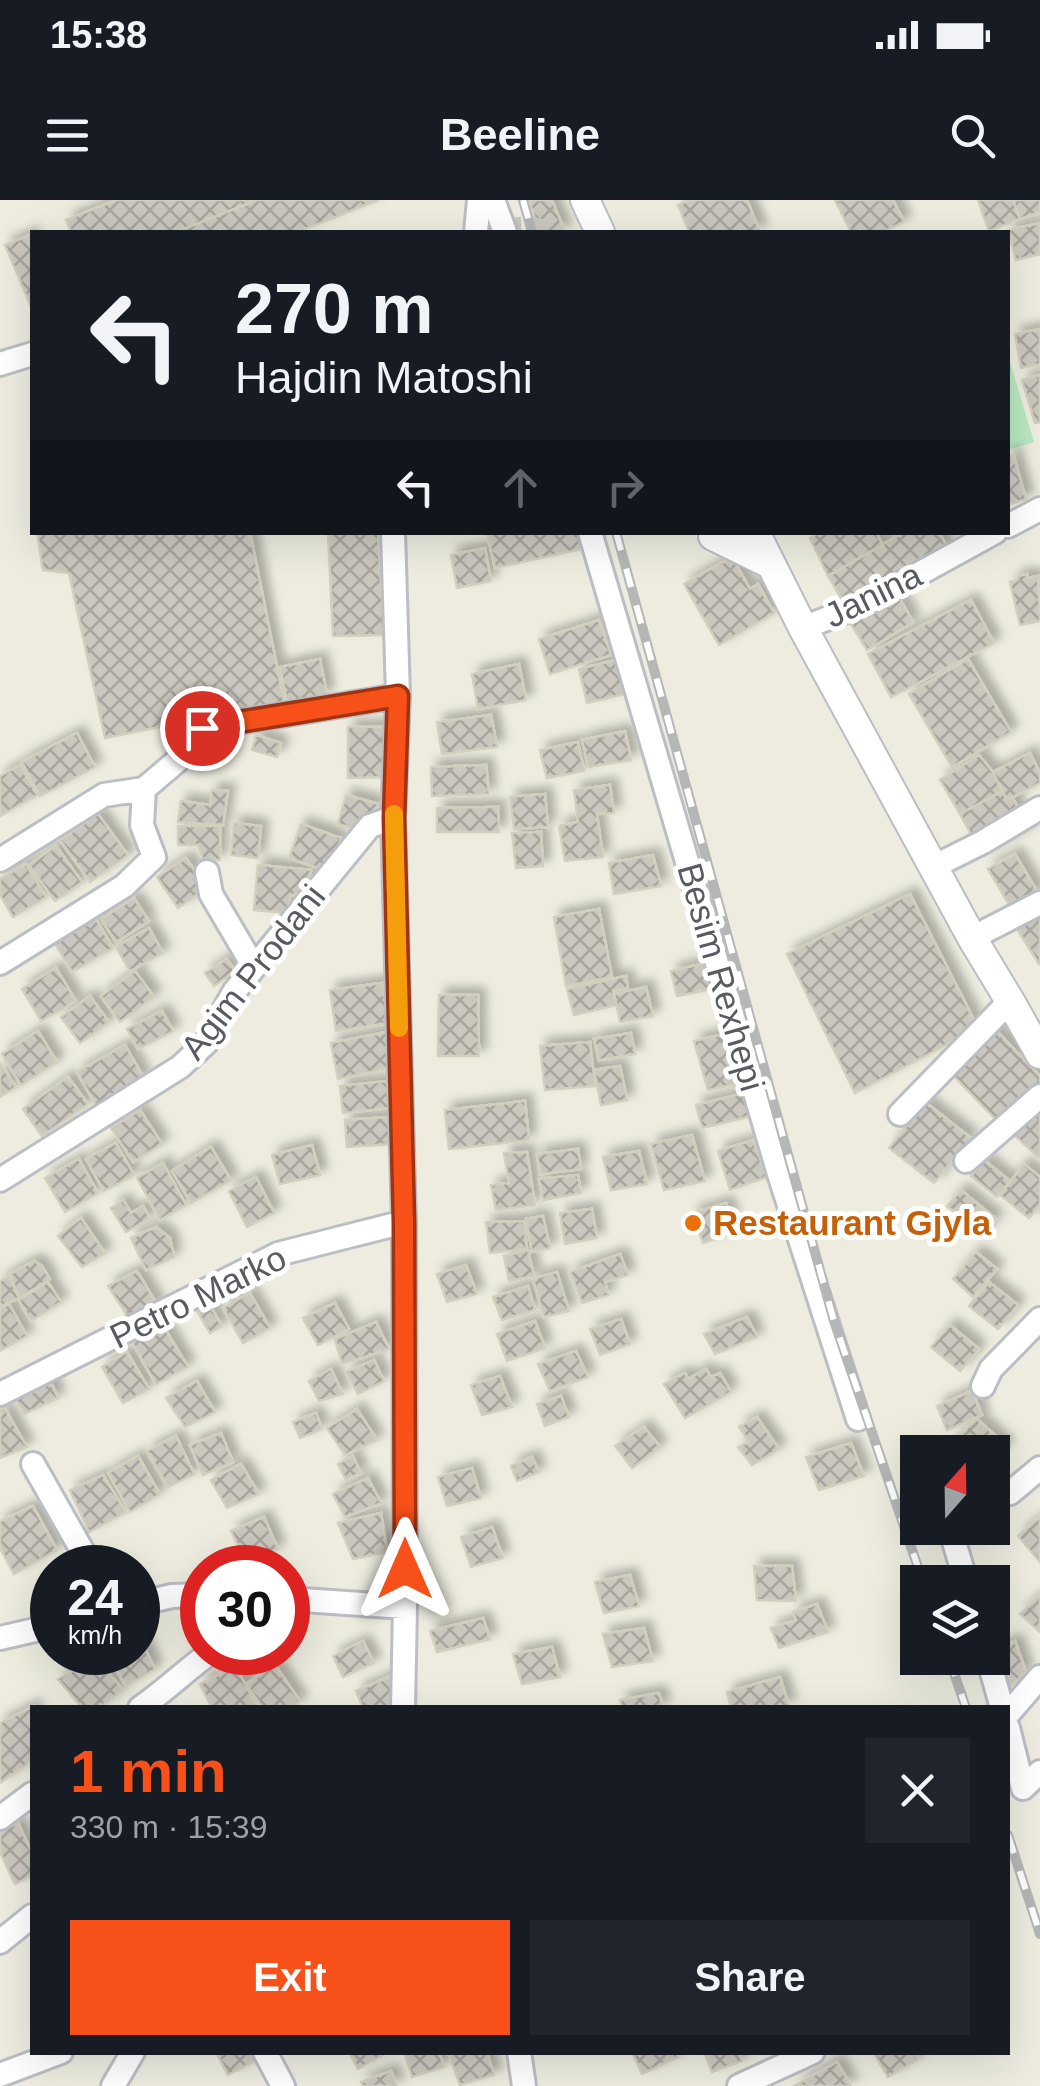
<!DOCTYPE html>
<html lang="en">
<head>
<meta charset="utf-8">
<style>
	:root { --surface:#171b24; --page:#20242c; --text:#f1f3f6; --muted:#9ea1a6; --accent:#f85019 }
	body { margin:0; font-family:Arial,sans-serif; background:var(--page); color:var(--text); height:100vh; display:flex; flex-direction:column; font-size:38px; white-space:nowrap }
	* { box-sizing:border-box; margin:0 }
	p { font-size:32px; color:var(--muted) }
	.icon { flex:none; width:55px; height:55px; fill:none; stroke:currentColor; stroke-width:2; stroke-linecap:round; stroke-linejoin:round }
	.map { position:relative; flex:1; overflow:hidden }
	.details { position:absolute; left:30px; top:1505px; width:980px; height:350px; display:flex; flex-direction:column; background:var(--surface); border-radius:0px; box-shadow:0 10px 40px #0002 }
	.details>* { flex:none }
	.guide { position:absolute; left:30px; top:30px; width:980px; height:305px; border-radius:0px; box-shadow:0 10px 40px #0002; background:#171b24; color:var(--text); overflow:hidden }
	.needle { width:65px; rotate:20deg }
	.controls { position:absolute; left:900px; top:1235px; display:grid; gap:20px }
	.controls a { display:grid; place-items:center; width:110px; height:110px; border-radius:0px; background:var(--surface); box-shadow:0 10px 40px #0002; font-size:50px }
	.speed { position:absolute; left:30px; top:1345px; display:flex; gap:20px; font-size:50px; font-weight:700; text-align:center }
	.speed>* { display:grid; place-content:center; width:130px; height:130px; border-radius:50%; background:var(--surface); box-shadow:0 10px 40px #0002; line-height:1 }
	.speed small { font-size:25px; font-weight:400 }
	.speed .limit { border:15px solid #d22; background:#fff; color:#111 }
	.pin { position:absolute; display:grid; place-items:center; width:85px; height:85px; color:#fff; margin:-42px; border:5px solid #fff; border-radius:50%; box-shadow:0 2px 10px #0007 }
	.me { position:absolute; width:110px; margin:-55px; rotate:0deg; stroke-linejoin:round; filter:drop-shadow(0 0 8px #0008) }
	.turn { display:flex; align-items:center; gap:35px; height:210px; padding:0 40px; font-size:45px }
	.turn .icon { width:130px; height:130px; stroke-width:2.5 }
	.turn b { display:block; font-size:70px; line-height:85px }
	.lanes { display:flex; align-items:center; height:95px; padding:0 40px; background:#0003; justify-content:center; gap:50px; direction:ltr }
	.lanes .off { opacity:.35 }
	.round { display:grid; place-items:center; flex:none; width:105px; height:105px; border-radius:0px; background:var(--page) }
	.headline { display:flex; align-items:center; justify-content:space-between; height:170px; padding:0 40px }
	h1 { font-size:60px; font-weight:800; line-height:75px; color:var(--accent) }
	.cta { display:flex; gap:20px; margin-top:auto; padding:20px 40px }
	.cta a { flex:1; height:115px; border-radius:0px; background:var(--accent); color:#fff; font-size:40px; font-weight:800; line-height:115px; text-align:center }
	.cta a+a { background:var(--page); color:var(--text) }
	.status { display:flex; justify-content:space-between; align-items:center; height:70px; padding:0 50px; background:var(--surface); direction:ltr }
	.status svg { height:28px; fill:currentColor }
	header { display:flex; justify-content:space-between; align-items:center; height:130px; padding:0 40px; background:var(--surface); font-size:45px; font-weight:800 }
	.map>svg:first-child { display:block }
</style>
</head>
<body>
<div class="status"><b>15:38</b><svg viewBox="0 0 49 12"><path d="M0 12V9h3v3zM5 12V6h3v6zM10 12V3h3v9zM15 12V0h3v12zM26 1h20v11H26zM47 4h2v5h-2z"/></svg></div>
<header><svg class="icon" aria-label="menu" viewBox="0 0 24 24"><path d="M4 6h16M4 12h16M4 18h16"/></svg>Beeline<svg class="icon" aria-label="search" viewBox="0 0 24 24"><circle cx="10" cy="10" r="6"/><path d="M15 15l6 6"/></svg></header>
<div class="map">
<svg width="1040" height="1886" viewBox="0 0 1040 1886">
	<defs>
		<pattern id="building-cross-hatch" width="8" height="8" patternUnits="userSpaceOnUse" patternTransform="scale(2.5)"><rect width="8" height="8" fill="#cac8be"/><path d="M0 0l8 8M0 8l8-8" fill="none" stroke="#a7a59e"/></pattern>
		<filter id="shadow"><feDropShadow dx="7" dy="-7" stdDeviation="5" flood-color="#0004"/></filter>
	</defs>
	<rect width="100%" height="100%" fill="#edecdf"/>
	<path fill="#b8e8c0" d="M1008,155L1034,242L1008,250Z"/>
	<path fill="url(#building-cross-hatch)" stroke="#d2cfbd" stroke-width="2.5" filter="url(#shadow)" d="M116,0H378L298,32H71L66,20Z
		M116,0H257L176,32H71L66,20Z
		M257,0H372L373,2L298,32H176Z
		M529,0H552L565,32H539Z
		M689,0H747L760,32H689L678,5Z
		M835,0H893L904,22L883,32H851Z
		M978,0H1013L1020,19L989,31Z
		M1013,0H1040V12L1020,19Z
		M1040,23V54L1016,60L1008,30Z
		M32,34V109L5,45Z
		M1040,129V164L1021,168L1015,134Z
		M1040,175V222L1035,223L1022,180Z
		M1013,254L1026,299L1008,305V255Z
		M37,332H250L284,502L105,538L69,373L43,370Z
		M328,332H378L384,435L333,436Z
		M487,332H577L582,349L495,368Z
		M820,332H876L884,348L879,347L828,376L810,338Z
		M904,332H939L949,351L848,410L828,376Z
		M485,348L491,381L457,388L451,355Z
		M732,357L750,389L758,384L774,413L719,445L684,384Z
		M1027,374L1028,378L1038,376L1040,421L1020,425L1010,382L1018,380V376Z
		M899,397L913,422L867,450L851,424Z
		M971,400L994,443L891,497L868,454Z
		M599,420L611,455L550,474L539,439Z
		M320,459L327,495L287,503L280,467Z
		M968,459L1011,532L952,567L909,494Z
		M616,460L625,494L587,503L579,469Z
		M519,464L526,500L478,509L472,474Z
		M491,515L497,547L442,554L437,522Z
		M348,527H389L390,577L348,578Z
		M625,531L631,560L588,567L582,540Z
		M77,533L95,567L40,596L22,562Z
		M256,535L281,543L277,557L252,550Z
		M578,542L584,571L547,578L540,550Z
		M1030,553L1040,573V583L1007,600L993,572Z
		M979,555L993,572L1002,591L960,614L940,580Z
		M20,565L37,595L0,616V576Z
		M486,565L489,594L432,596L431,567Z
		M610,585L614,613L597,614L603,657L565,661L559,626L578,622L574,590Z
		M212,590L228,591L223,625L178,622L181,601L210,605Z
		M1002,591L1007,600L1012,597L1030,629L983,656L960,614Z
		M545,594L548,627L514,629L510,597Z
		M346,595L379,604L360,630L338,624Z
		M498,607L499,632H437V608Z
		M98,614L128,655L90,682L60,640Z
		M234,623L261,626L258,658L231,655Z
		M301,624L341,638L329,672L289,658Z
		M178,626H220V660H203L198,645H178Z
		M541,632L543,666L516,668L512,633Z
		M56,646L82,682L55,701L29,665Z
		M1015,654L1038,693L1011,708L988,669Z
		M653,655L661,686L614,694L609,663Z
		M186,658L207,688L178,708L157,677Z
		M26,664L46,697L13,717L0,695V679Z
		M258,665L311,670L309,689L290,696L288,713L254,710Z
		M910,694L978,828L855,893L787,754Z
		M134,698L149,721L116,742L101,719Z
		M599,709L612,777L566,786L554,717Z
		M1040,710V763L1039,764L1015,726Z
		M95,717L113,748L72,772L54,742Z
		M149,728L163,753L130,771L116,747Z
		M227,759L235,771L214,786L205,773Z
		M710,762L717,788L677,796L671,771Z
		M56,768L76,801L41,821L22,789Z
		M135,771L154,797L120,822L101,796Z
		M626,776L628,788L613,791L616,805L574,815L567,789Z
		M382,783L389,823L336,831L330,790Z
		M646,787L653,816L620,822L614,794Z
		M439,795H478L479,856H438Z
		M90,796L109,822L80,843L61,817Z
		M162,811L173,831L138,849L127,829Z
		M993,827L1040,876V890L1002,926L948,870Z
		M38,831L57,862L21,885L2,854Z
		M387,832L394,867L338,879L331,843Z
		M631,833L635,854L599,860L594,839Z
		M729,833L742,883L708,890L694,841Z
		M590,842L595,886L545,890L540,846Z
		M125,845L144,878L96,905L77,872Z
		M0,863L16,887L0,897Z
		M620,866L627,900L601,905L594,870Z
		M68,877L88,904L42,936L23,909Z
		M387,881L390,908L343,913L340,886Z
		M749,892L755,915L702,928L696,905Z
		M525,901L529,940L449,949L445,910Z
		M925,902L971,938L934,983L889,948Z
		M1040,902V955L1038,957L1012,933Z
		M140,910L162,944L133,962L111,928Z
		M390,917L392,944L347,947L345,920Z
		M692,935L705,981L664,990L651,944Z
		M753,940L767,977L730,990L718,951Z
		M116,943L134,975L104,991L86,959Z
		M312,945L320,975L280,984L272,955Z
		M211,947L231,980L191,1003L172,971Z
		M578,949L581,969L540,974L537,954Z
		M639,951L647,984L611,990L603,957Z
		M527,952L535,1005L496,1010L491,985L509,983L504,953Z
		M79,959L98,993L65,1012L45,978Z
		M984,960L1010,981L997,997L971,976Z
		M163,963L186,1005L160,1020L137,978Z
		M1024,964L1040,977V1005L1029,1018L1000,995Z
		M578,975L581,993L543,1000L539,979Z
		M256,977L274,1013L247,1027L229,991Z
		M961,990L996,1019L982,1035L947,1006Z
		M123,1000L131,1013L143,1006L150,1018L126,1032L111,1008Z
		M726,1003L732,1020L722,1022L728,1035L703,1043L692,1013Z
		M592,1009L597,1038L565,1044L560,1013Z
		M543,1016L550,1048L532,1052L526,1019Z
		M81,1018L105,1053L82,1067L58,1036Z
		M524,1021L527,1049L490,1053L486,1022Z
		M156,1027L170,1038L174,1057L146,1070L131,1038Z
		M528,1050L534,1076L509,1081L504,1056Z
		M976,1052L997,1069L973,1097L953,1079Z
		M620,1054L628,1075L605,1082L608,1095L582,1103L570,1072Z
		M34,1061L42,1066L50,1079L19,1098L10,1074Z
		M466,1065L477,1094L447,1102L437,1074Z
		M137,1071L158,1106L130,1120L108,1086Z
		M557,1072L569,1111L544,1117L533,1079Z
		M9,1076L19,1098L0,1107V1081Z
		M48,1082L61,1102L31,1121L19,1100Z
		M989,1082L1018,1105L998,1129L969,1106Z
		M528,1086L535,1110L502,1120L493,1097Z
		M250,1093L270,1128L243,1143L223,1108Z
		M335,1103L349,1129L318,1145L303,1118Z
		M9,1104L27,1136L0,1151V1109Z
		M209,1104L222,1126L210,1133L197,1111Z
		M747,1117L757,1137L715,1154L704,1134Z
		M621,1119L630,1144L600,1155L590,1129Z
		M535,1121L545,1148L507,1161L497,1134Z
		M376,1122L389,1149L342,1164L335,1139Z
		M950,1125L979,1149L960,1171L931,1147Z
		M164,1127L188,1167L156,1184L132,1142Z
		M576,1151L588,1177L550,1191L538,1164Z
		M127,1152L149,1189L123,1203L102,1167Z
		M374,1160L384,1181L358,1194L346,1172Z
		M331,1169L343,1194L319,1201L309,1181Z
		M706,1169L711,1177L720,1173L731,1192L685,1218L664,1184L685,1173L688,1179Z
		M500,1176L512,1207L482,1215L471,1185Z
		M49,1178L58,1198L24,1214L13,1194Z
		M197,1181L215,1212L185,1227L166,1198Z
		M972,1191L982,1215L947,1230L937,1206Z
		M561,1196L569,1217L545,1226L537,1204Z
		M4,1207L27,1247L0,1258V1210Z
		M357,1209L377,1240L345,1255L327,1228Z
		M316,1213L322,1229L300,1238L293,1222Z
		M757,1217L779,1249L752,1265L738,1247L749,1242L739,1227Z
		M976,1218L1007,1246L992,1261V1252H954L949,1248Z
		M644,1227L660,1247L632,1268L615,1246Z
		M221,1233L233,1262L203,1275L190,1245Z
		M176,1236L194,1274L168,1287L147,1251Z
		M851,1243L864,1276L819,1290L806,1257Z
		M138,1256L160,1294L130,1312L108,1273Z
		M353,1256L361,1273L346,1280L338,1264Z
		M532,1257L539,1272L517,1281L511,1266Z
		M241,1264L259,1294L227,1308L211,1280Z
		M472,1268L481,1298L447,1306L438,1277Z
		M103,1275L126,1312L89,1332L70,1290Z
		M368,1278L381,1303L345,1317L333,1294Z
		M33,1306L57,1350L14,1374L0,1348V1321Z
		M381,1313L387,1352L353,1359L338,1323Z
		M264,1317L278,1349L247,1364L231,1331Z
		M1040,1317V1362L1018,1336Z
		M492,1327L503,1358L471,1367L461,1337Z
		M754,1366H792L796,1401L757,1400Z
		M630,1375L639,1406L604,1413L595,1382Z
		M1040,1395V1432L1020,1414Z
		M817,1404L828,1432L779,1448L771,1428L796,1420L793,1412Z
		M483,1418L490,1439L437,1452L430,1431Z
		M644,1428L653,1461L612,1467L603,1434Z
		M138,1434L155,1469L126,1486L105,1452H138Z
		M363,1441L374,1463L343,1477L333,1456Z
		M1015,1441L1026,1472L1009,1488L994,1449Z
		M552,1447L560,1477L522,1484L513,1454Z
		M96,1458L123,1490L99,1508H82L58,1479Z
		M233,1462L258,1508H212L200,1484L220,1474L218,1470Z
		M275,1465L300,1501L291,1508H263L246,1484Z
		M391,1476L405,1508H363L356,1491Z
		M780,1477L789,1506L731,1508L727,1492Z
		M659,1493L663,1508H622L620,1500Z
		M34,1506L32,1561L0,1583V1523Z
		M18,1623L32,1653V1676L15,1684L0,1652V1631Z
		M216,1852H251L255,1861L228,1875Z
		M349,1852H388L358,1869Z
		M404,1852H439L444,1867L412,1877Z
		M456,1852H487L494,1875L460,1885L449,1855Z
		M632,1852H676L678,1857L642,1874Z
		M704,1852H739L742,1861L712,1872Z
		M873,1852H914L918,1859L888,1877Z
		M837,1862L851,1886H794Z
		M391,1871L397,1886H363L361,1882Z"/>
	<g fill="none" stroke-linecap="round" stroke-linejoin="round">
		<path stroke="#c8c8c0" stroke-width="22" stroke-dasharray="22 11" stroke-linecap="butt" d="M500,32C516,27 532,25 548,32"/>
		<g stroke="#bcbec5" stroke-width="28">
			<path id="minor" d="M493,0L505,32
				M476,32L479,0
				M0,164L32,154
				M1008,326L1040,309
				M393,332L398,496L393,618L404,1022L405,1407L403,1508
				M590,332L779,974L858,1219
				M803,428L864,404L995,332
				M0,660L104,595L144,589L177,561L202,528L398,496
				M933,667L983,642L1040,608
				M207,672L211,694L254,767
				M972,738L1040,703
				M0,763L124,686L154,657L142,625L144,589
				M900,914L1010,801
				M966,961L1040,896
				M0,980L180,867L206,843L234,792L370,626L393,618
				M983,1186L991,1169L1040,1119
				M0,1194L278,1054L404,1022
				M33,1264L92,1368
				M1010,1293L1040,1268
				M950,1328L966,1382
				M288,1399L405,1407
				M138,1404L172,1396L202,1395
				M0,1438L52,1426
				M988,1458L1002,1508
				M140,1508C165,1491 186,1470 211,1452
				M1008,1514L1040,1477
				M1008,1528L1023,1588L1040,1572
				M0,1618L32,1594
				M0,1742L32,1716
				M265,1852L283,1886
				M519,1852L524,1886
				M0,1875L61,1852
				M113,1886L133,1852
				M739,1886L813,1852"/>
		</g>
		<g stroke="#bcbec5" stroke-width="32">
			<path id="tertiary" d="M585,0L600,32
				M755,332L803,428L972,738L1010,801L1040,854
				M713,336L768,363"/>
		</g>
		<use href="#minor" stroke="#fff" stroke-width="22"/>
		<use href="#tertiary" stroke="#fff" stroke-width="28"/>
		<g stroke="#b5b6b6" stroke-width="10">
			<path id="rail" d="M523,0L532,32
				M616,332L834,1121L923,1382
				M949,1458L966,1508
				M1008,1635L1040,1734"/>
		</g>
		<use href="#rail" stroke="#fff" stroke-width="6" stroke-dasharray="19" stroke-linecap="butt"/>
	</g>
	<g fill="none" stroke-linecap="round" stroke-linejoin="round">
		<g stroke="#a13410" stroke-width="25">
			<path id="route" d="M202,528L398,496L394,618L404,1022L405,1369"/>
		</g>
		<use href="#route" stroke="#f85019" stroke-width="18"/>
		<path stroke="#f59e0b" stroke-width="18" d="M394,614L399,828"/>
	</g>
	<circle fill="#e8710a" stroke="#fff" stroke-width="4" cx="693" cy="1023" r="10"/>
	<g text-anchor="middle" stroke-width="10" stroke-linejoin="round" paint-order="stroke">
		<g font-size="35" fill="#585b62" stroke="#fff">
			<text transform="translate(873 395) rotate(-26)" y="12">Janina</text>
			<text transform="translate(253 772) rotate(-52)" y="12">Agim Prodani</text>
			<text transform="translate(721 777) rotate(74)" y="12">Besim Rexhepi</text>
			<text transform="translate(198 1097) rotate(-26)" y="12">Petro Marko</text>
		</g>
		<g font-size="35" font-weight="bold" fill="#c56008" stroke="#fff" text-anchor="start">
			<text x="713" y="1035">Restaurant Gjyla</text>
		</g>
	</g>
</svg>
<div class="controls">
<a><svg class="needle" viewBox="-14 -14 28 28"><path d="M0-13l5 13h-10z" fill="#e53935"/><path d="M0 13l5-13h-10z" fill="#9ea1a6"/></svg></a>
<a><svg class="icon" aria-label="layers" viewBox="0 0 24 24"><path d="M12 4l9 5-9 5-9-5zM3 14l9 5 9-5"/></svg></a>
</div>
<div class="speed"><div>24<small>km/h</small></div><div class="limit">30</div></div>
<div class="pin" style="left:202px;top:528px;background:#d93025"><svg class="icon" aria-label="arrive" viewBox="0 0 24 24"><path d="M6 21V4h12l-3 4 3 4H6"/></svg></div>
<svg class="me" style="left:405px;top:1369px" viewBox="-20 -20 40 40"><path d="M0-17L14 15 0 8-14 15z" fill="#f85019" stroke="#fff" stroke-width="4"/></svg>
<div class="guide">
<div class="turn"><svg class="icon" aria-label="left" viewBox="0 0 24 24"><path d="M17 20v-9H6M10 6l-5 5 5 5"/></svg><div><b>270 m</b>Hajdin Matoshi</div></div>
<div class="lanes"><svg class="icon" aria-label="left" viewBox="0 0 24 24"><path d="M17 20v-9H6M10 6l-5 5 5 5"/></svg><svg class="icon off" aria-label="ahead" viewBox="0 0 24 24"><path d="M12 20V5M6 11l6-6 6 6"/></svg><svg class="icon off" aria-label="right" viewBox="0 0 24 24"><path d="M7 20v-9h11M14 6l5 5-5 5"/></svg></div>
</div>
<section class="details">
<div class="headline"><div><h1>1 min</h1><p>330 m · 15:39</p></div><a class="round"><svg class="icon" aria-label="close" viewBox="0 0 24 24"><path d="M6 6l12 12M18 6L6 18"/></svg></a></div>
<div class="cta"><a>Exit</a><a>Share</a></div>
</section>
</div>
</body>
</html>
